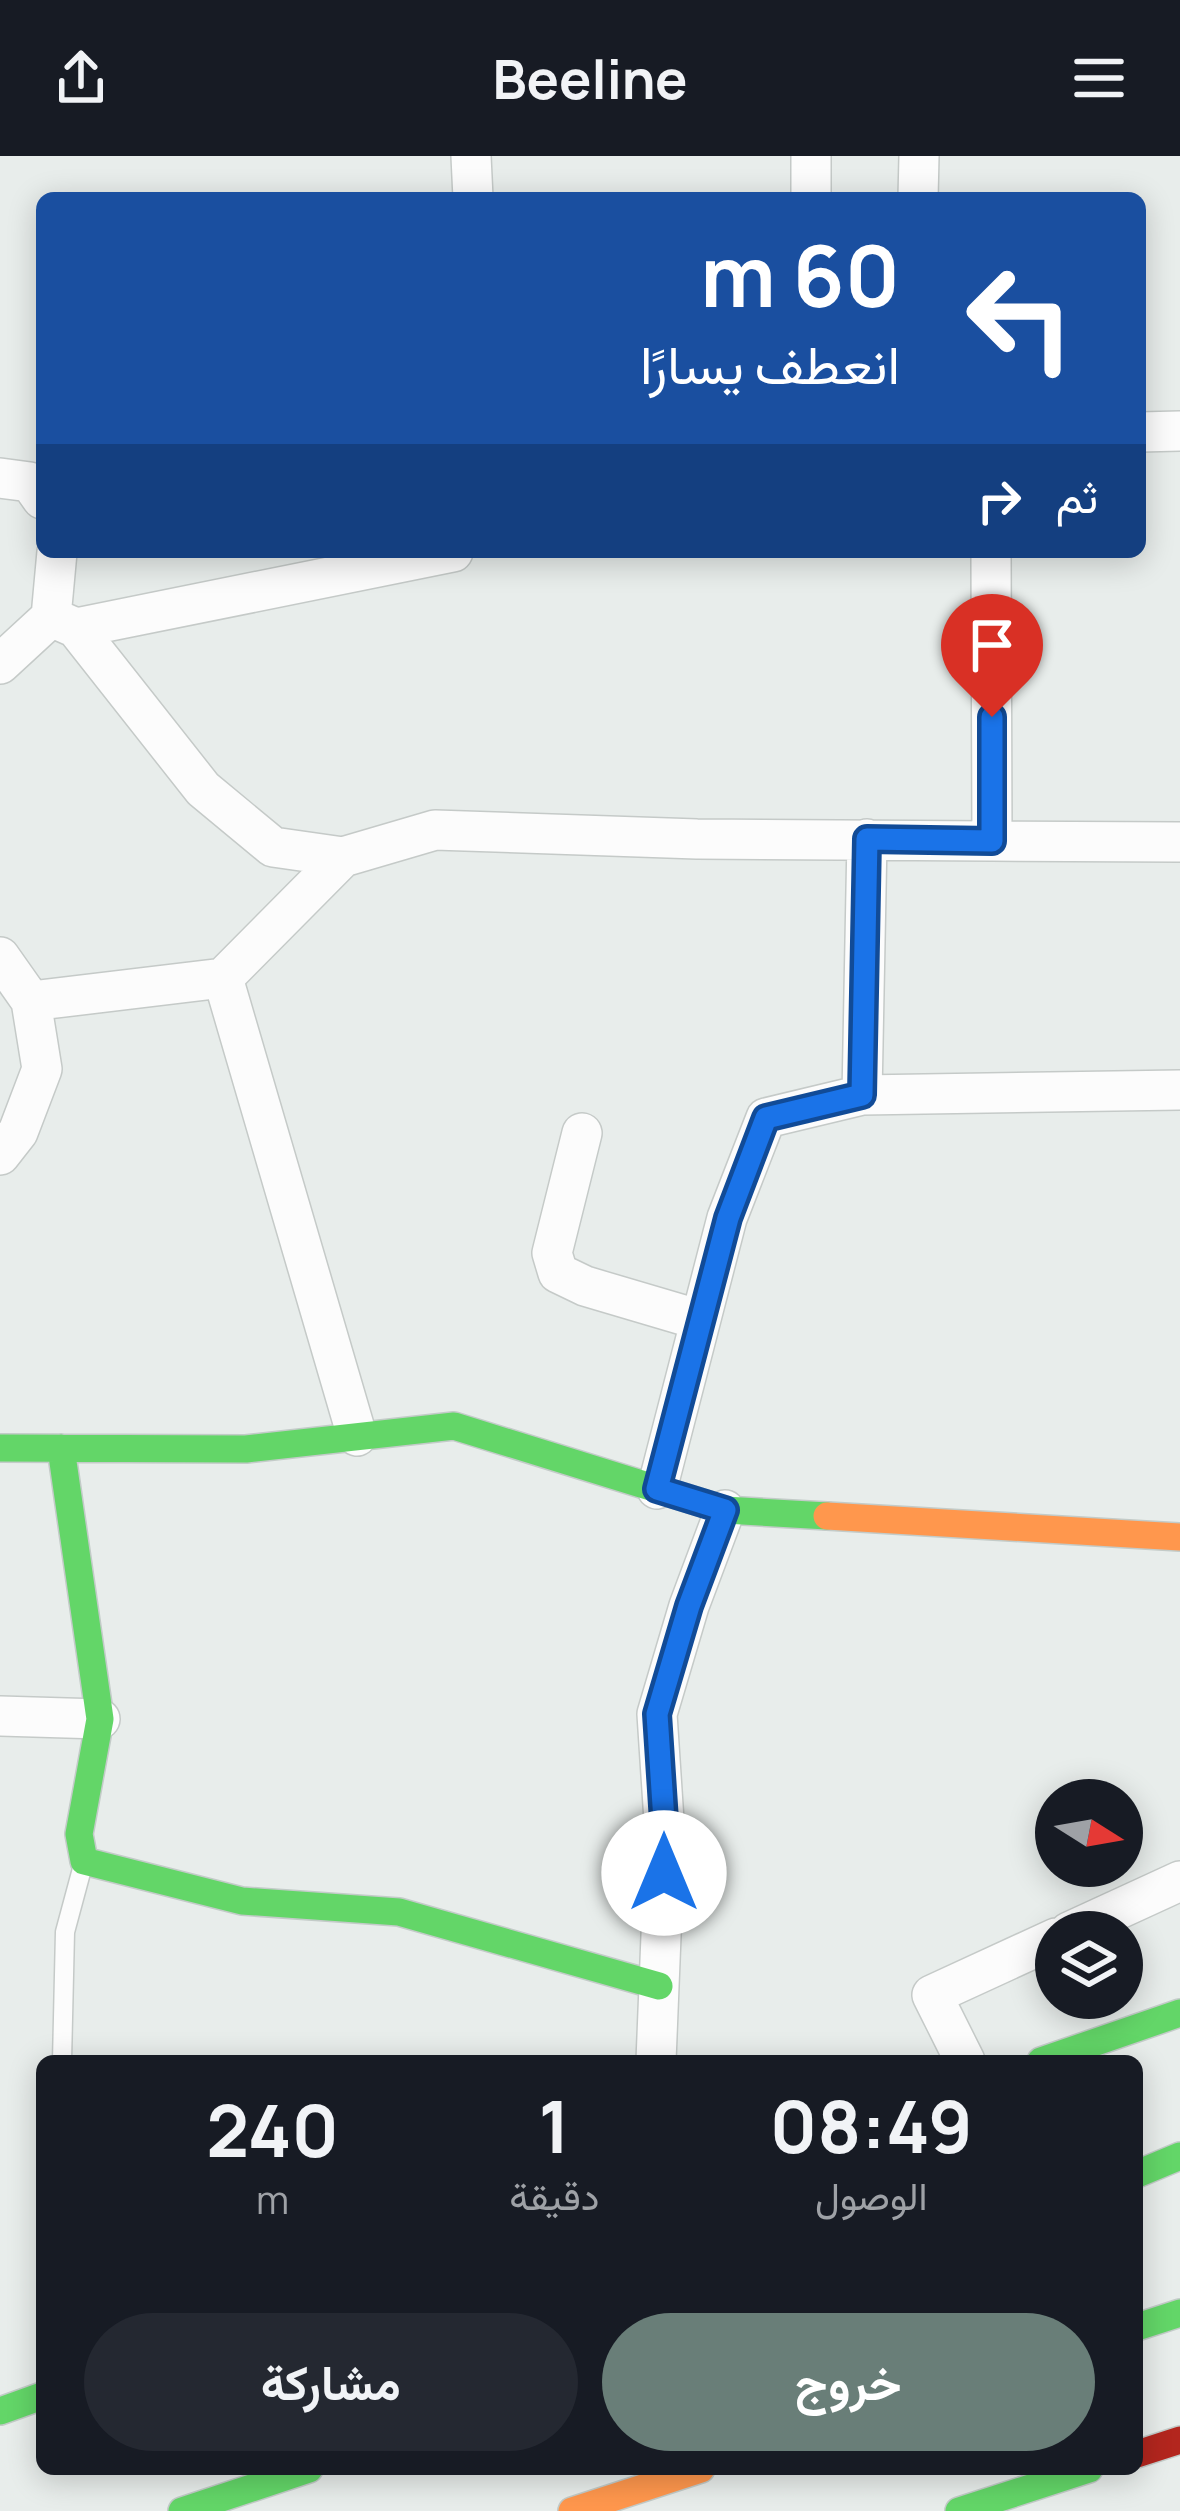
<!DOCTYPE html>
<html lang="ar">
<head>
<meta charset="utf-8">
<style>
	:root { --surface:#171b24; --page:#242831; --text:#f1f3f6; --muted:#9ea1a6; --accent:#697e78 }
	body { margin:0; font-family:Manrope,Vazirmatn,sans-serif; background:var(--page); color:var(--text); direction:rtl; height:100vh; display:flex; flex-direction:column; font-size:45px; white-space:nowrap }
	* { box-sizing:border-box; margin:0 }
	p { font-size:39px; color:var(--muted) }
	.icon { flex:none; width:66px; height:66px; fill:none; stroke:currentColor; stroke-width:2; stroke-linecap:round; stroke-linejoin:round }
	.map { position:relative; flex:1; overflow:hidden; direction:ltr }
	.side { position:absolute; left:36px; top:1899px; width:1107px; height:420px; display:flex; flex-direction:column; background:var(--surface); border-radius:18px; box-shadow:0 6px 30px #0003; direction:rtl }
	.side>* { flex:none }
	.guide { position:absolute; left:36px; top:36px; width:1110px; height:366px; border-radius:18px; box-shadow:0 6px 30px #0003; direction:rtl; background:#1a4fa0; color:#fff; overflow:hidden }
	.needle { width:78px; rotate:101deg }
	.fabs { position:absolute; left:1035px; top:1623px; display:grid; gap:24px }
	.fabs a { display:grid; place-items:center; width:108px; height:108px; border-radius:50%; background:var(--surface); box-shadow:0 6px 30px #0003; font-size:60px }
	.pin { position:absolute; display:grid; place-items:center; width:102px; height:102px; color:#fff; margin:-123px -51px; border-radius:50% 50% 50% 0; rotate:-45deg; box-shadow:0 0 12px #0007 }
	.pin .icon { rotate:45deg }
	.me { position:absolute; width:132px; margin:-66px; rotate:0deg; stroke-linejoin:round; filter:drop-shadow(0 0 9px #0008) }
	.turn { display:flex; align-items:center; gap:42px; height:252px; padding:0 48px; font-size:54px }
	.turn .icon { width:156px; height:156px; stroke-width:2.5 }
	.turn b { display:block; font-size:84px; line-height:102px }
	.then { display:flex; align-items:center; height:114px; padding:0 48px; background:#0003; gap:24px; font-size:45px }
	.eta { display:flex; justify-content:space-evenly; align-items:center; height:204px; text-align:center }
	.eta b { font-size:72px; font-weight:700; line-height:84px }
	.cta { display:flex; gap:24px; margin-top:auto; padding:24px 48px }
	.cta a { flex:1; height:138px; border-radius:72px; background:var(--accent); color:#fff; font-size:48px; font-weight:700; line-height:138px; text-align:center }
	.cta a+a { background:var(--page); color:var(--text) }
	header { display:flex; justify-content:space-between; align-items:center; height:156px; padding:0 48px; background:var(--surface); font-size:54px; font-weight:700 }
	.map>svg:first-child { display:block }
</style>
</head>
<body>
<header><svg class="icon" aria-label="menu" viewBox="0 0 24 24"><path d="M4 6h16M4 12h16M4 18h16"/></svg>Beeline<svg class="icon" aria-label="share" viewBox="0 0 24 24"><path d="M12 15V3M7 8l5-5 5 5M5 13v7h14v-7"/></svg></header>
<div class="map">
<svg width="1180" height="2355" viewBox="0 0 1180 2355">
	<rect width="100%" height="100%" fill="#e8edeb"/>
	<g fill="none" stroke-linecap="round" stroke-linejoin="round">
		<g stroke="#c5cac8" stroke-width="21">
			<path id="lane" d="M62,1905L65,1776L83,1709"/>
		</g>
		<g stroke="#c5cac8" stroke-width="42">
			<path id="street" d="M471,0L473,42
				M811,0V42
				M918,42L919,0
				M1140,276L1180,275
				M0,322L30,326L42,343
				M51,461L57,396
				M0,508L51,461L76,472L453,396
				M867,683L862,939L1180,934
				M992,685L1180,686
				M343,701L435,674L697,683L992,685L991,396
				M0,801L31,845L223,822L343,701L273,691L203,633L76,472
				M223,822L357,1280
				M582,977L552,1097L558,1117L585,1130L700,1164
				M0,999L18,976L42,913L31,845
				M657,1333L727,1062L766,962L862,939
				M0,1560L100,1563
				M1069,1776L1180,1725
				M656,1905L665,1680L657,1558L689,1450L725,1354
				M965,1905L932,1839L1056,1782"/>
		</g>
		<g stroke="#c3cbc8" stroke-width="30">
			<path id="fast" d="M0,1292L246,1293L454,1270L725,1354L827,1360
				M61,1292L100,1563L79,1678L84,1705L242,1745L399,1756L659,1830
				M1041,1905L1180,1857
				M1137,2018L1180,2000
				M1137,2171L1180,2157
				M0,2255L42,2240
				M182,2355L309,2313
				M959,2355L1089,2313"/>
		</g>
		<g stroke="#c3cbc8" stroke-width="30">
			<path id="slow" d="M827,1360L1180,1381
				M572,2355L701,2313"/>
		</g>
		<g stroke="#c3cbc8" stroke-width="30">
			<path id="jam" d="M1137,2298L1180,2284"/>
		</g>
		<use href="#lane" stroke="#fcfcfc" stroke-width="18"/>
		<use href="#street" stroke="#fcfcfc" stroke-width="39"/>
		<use href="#fast" stroke="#63d668" stroke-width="27"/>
		<use href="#slow" stroke="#ff974d" stroke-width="27"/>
		<use href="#jam" stroke="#b3261e" stroke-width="27"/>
	</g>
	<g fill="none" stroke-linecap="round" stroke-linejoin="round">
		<g stroke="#114b97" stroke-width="30">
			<path id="route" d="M664,1717L665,1680L657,1558L689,1450L725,1354L657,1333L728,1062L766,962L862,939L867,683L992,685V561"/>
		</g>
		<use href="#route" stroke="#1a73e8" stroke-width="21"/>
	</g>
</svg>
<div class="fabs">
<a><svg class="needle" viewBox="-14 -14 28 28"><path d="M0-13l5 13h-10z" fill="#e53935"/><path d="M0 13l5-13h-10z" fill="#9ea1a6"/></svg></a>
<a><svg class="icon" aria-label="layers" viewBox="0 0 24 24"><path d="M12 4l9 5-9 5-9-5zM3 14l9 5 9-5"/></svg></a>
</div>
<div class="pin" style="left:992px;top:561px;background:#d93025"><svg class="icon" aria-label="arrive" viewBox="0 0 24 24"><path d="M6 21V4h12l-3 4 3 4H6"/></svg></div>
<svg class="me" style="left:664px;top:1717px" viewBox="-20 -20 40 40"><circle r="19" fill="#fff"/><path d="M0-13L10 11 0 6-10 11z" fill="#1a73e8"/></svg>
<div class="guide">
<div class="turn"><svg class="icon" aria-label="left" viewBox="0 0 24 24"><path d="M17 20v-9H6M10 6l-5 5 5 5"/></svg><div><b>60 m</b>انعطف يسارًا</div></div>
<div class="then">ثم<svg class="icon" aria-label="right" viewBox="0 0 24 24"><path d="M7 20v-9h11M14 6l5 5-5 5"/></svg></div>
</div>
<section class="side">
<div class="eta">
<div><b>08:49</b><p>الوصول</p></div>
<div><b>1</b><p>دقيقة</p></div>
<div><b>240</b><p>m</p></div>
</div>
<div class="cta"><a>خروج</a><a>مشاركة</a></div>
</section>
</div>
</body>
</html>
